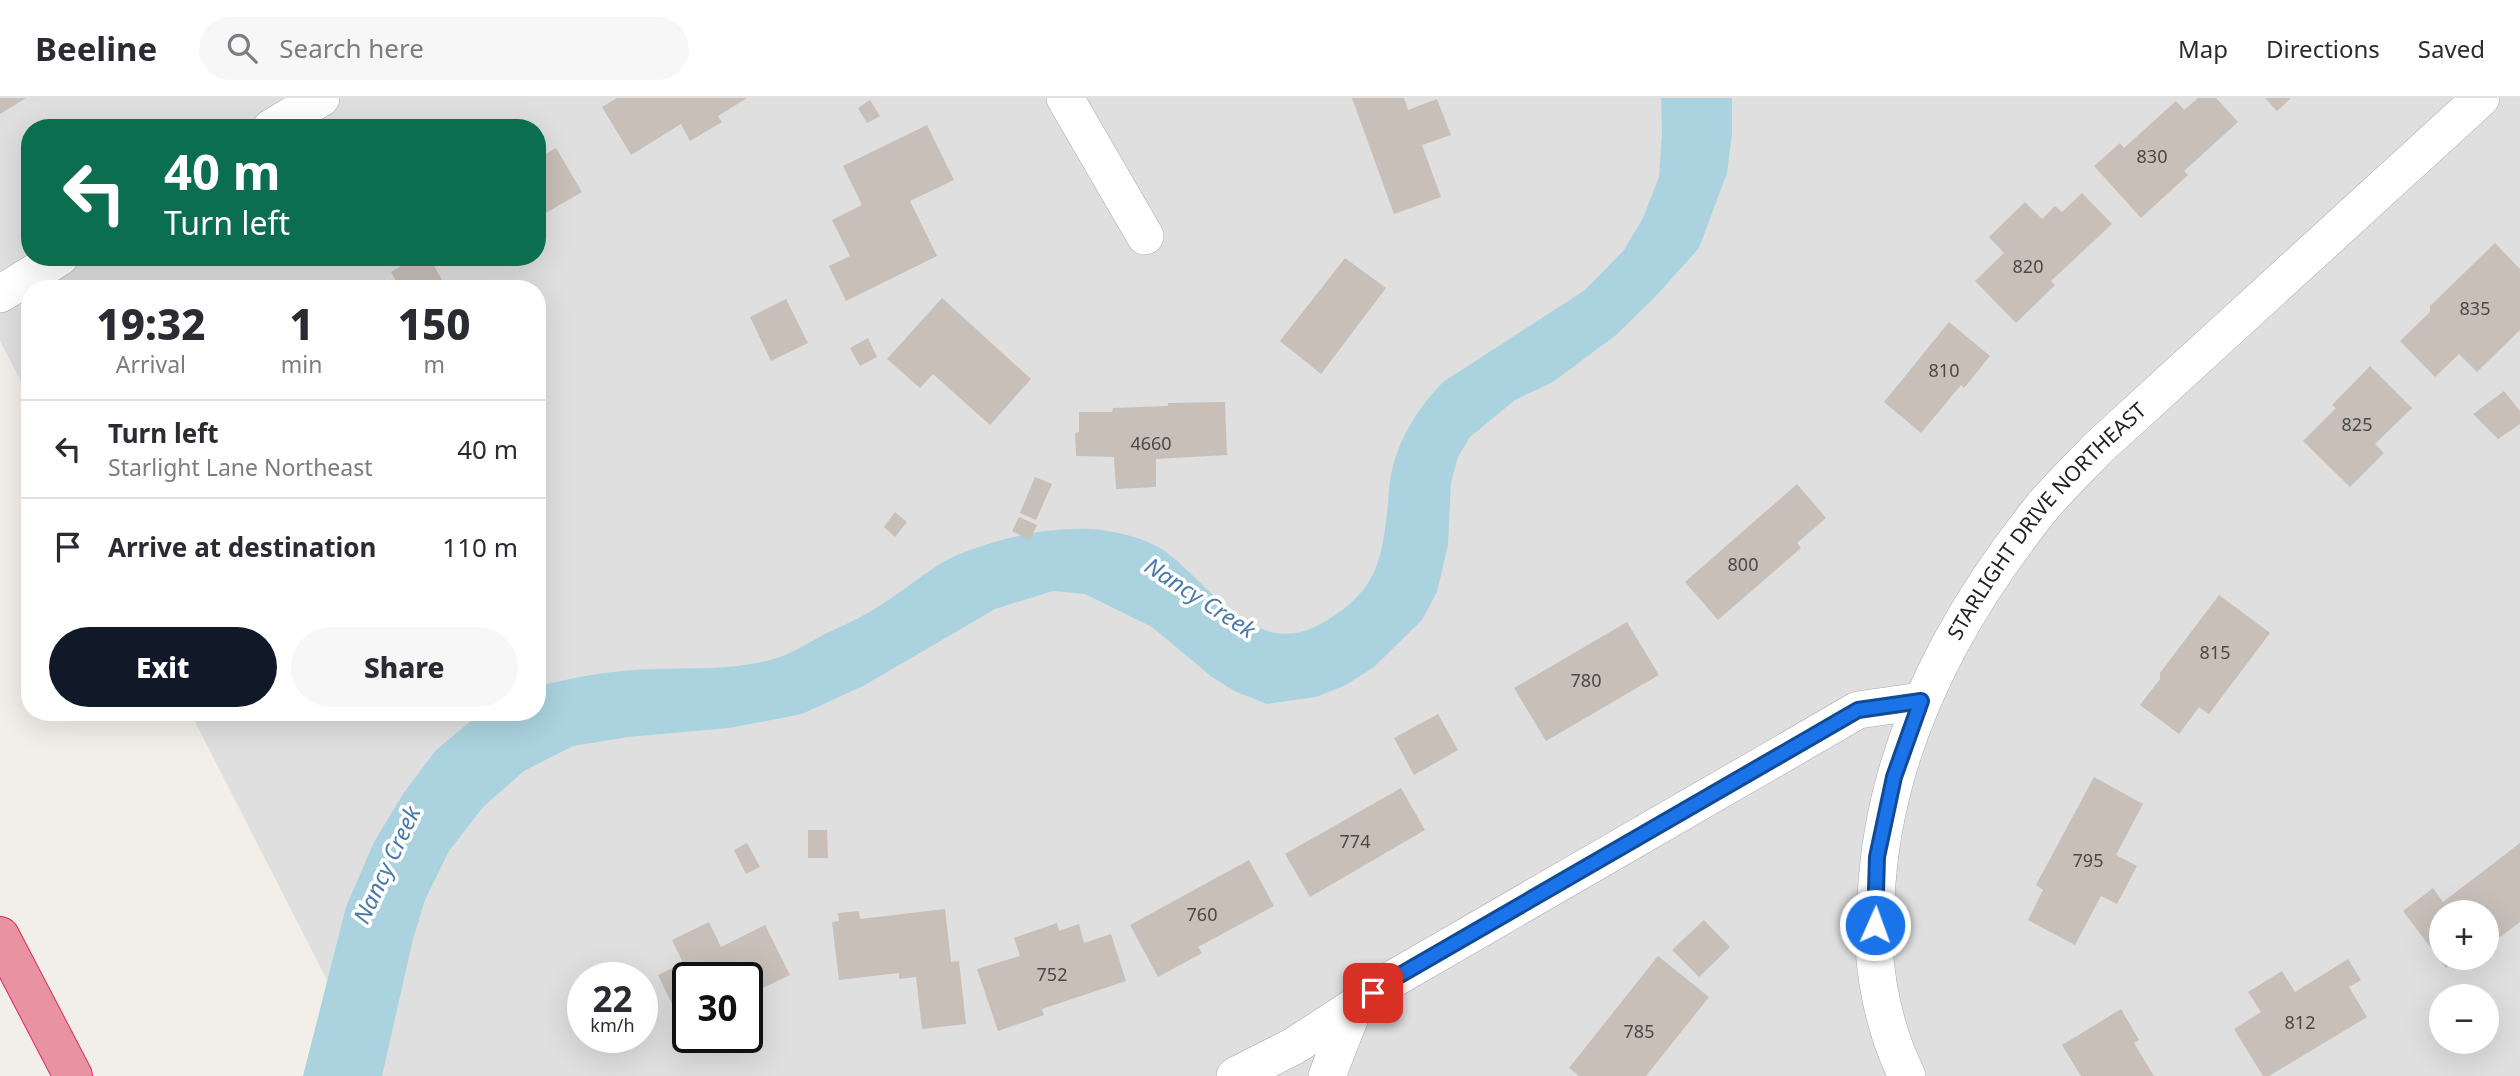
<!DOCTYPE html>
<html lang="en">
<head>
<meta charset="utf-8">
<style>
	:root { --surface:#fff; --page:#f7f7f7; --text:#2b2b33; --muted:#7c7c81; --line:#e1e1e2; --accent:#111827 }
	body { margin:0; font-family:"Noto Sans",sans-serif; background:var(--page); color:var(--text); height:100vh; display:flex; flex-direction:column; font-size:26px; white-space:nowrap }
	* { box-sizing:border-box; margin:0 }
	p { font-size:23px; color:var(--muted) }
	.icon { flex:none; width:38px; height:38px; fill:none; stroke:currentColor; stroke-width:2; stroke-linecap:round; stroke-linejoin:round }
	.map { position:relative; flex:1; overflow:hidden }
	.drawer { position:absolute; left:21px; top:182px; width:525px; height:441px; display:flex; flex-direction:column; background:var(--surface); border-radius:28px; box-shadow:0 7px 28px #0002 }
	.drawer>* { flex:none }
	.top-card { position:absolute; left:21px; top:21px; width:525px; height:147px; border-radius:28px; box-shadow:0 7px 28px #0002; background:#0b6e4f; color:#fff; overflow:hidden }
	.controls { position:absolute; left:2429px; top:802px; display:grid; gap:14px }
	.controls a { display:grid; place-items:center; width:70px; height:70px; border-radius:50%; background:var(--surface); box-shadow:0 7px 28px #0002; font-size:35px }
	.speed { position:absolute; left:567px; top:864px; display:flex; gap:14px; font-size:35px; font-weight:700; text-align:center }
	.speed>* { display:grid; place-content:center; width:91px; height:91px; border-radius:50%; background:var(--surface); box-shadow:0 7px 28px #0002; line-height:1 }
	.speed small { font-size:18px; font-weight:400 }
	.speed .limit { border:4px solid #111; border-radius:10px; background:#fff; color:#111 }
	.pin { position:absolute; display:grid; place-items:center; width:60px; height:60px; color:#fff; margin:-30px; border-radius:14px; box-shadow:0 4px 10px #0006 }
	.me { position:absolute; width:77px; margin:-38px; rotate:2deg; stroke-linejoin:round; filter:drop-shadow(0 0 5px #0008) }
	.turn { display:flex; align-items:center; gap:24px; height:147px; padding:0 28px; font-size:32px }
	.turn .icon { width:91px; height:91px; stroke-width:2.5 }
	.turn b { display:block; font-size:49px; line-height:60px }
	.eta { display:flex; justify-content:space-evenly; align-items:center; height:119px; text-align:center }
	.eta b { font-size:42px; font-weight:800; line-height:49px }
	.button { display:flex; gap:14px; margin-top:auto; padding:14px 28px }
	.button a { flex:1; height:80px; border-radius:42px; background:var(--accent); color:#fff; font-size:28px; font-weight:800; line-height:80px; text-align:center }
	.button a+a { background:var(--page); color:var(--text) }
	ul { padding:0; list-style:none }
	li { display:flex; align-items:center; gap:21px; height:98px; padding:0 28px; border-top:2px solid var(--line) }
	li div { flex:1 }
	li b { display:block; font-size:26px }
	li em { font-style:normal }
	header { display:flex; align-items:center; gap:42px; box-sizing:border-box; height:98px; padding:0 35px; background:var(--surface); border-bottom:2px solid var(--line) }
	header strong { font-size:33px }
	nav { display:flex; gap:38px; margin-inline-start:auto; font-size:24px }
	.search { width:490px; height:63px; background:var(--page); display:flex; align-items:center; gap:18px; box-sizing:border-box; padding:0 24px; border-radius:38px; color:var(--muted); font-size:26px }
	.map>svg:first-child { display:block }
</style>
</head>
<body>
<header>
<strong>Beeline</strong>
<div class="search"><svg class="icon" aria-label="search" viewBox="0 0 24 24"><circle cx="10" cy="10" r="6"/><path d="M15 15l6 6"/></svg>Search here</div>
<nav><a>Map</a><a>Directions</a><a>Saved</a></nav>
</header>
<div class="map">
<svg width="2520" height="978" viewBox="0 0 2520 978">
	<rect width="100%" height="100%" fill="#f2efe9"/>
	<path fill="#e0dfdf" fill-rule="evenodd" d="M0,0H2520V978H376L190,614H537V191H30V301L0,243ZM30,30H537V159H30ZM2441,814H2487V859H2441ZM583,880H642V940H583ZM688,880H747V940H688ZM2441,898H2487V943H2441Z"/>
	<path fill="#aad3df" d="M1661,0H1732V36L1727,75L1699,150L1656,198L1616,237L1553,284L1515,302L1470,339L1458,359L1451,384L1448,447L1437,494L1422,522L1374,569L1346,587L1316,599L1267,606L1234,593L1212,579L1152,529L1085,496L1053,493L995,511L865,587L802,616L729,630L628,639L573,648L524,673L483,709L449,753L425,802L413,841L382,978H303L346,809L374,744L403,696L436,652L478,617L484,614H537V589C577,578 614,572 655,571C695,570 735,572 774,561C792,556 809,544 825,536C842,528 860,520 876,510C902,495 931,468 957,457C999,440 1046,429 1091,431C1113,432 1149,441 1166,454C1212,488 1257,565 1324,524C1377,493 1382,463 1388,406C1389,395 1389,383 1392,372C1400,338 1419,309 1443,284L1585,192L1624,152L1643,120L1659,79L1662,35Z"/>
	<path fill="#c7bfb8" d="M0,0H26L0,16Z
		M617,0H747L718,18L722,24L690,43L681,26L631,57L602,9Z
		M1352,0H1404L1408,12L1437,1L1451,37L1422,47L1441,99L1394,116Z
		M2198,0H2216L2238,24L2184,73L2188,77L2141,120L2094,68L2120,45L2124,50L2176,3L2184,12Z
		M2265,0H2291L2277,13Z
		M870,2L880,18L867,25L858,10Z
		M927,27L954,82L910,103L937,158L846,203L829,168L850,158L832,122L862,107L843,68Z
		M556,50L582,94L537,120V61Z
		M2082,95L2112,126L2051,183L2055,187L2016,225L1975,183L2004,155L1989,139L2025,104L2042,121L2055,108L2062,114Z
		M2495,145L2520,171V232L2477,274L2459,256L2435,279L2400,243L2430,214V208Z
		M416,159H429L447,191H388L397,185L391,174Z
		M1345,160L1386,190L1321,276L1280,243Z
		M942,200L1031,281L990,327L933,276L920,290L887,261Z
		M786,201L808,245L771,263L750,219Z
		M1949,224L1990,258L1964,290L1961,287L1921,335L1884,304Z
		M868,240L877,259L860,268L850,250Z
		M2370,268L2412,310L2375,346L2384,355L2350,389L2303,343L2336,310L2332,307Z
		M2504,293L2520,313V326L2498,341L2473,316Z
		M1225,304L1227,357L1156,361V389L1116,391L1114,359L1076,358L1075,335L1079,334V314H1112L1113,310L1168,308V305Z
		M1035,379L1052,386L1036,422L1020,415Z
		M1797,386L1826,420L1797,445L1801,450L1718,522L1685,484Z
		M895,414L907,424L895,439L884,429Z
		M1019,419L1037,427L1030,442L1012,433Z
		M2219,497L2270,535L2209,616L2199,609L2179,636L2140,607L2160,581V575Z
		M1627,524L1659,577L1546,643L1514,590Z
		M1438,616L1458,652L1414,677L1394,640Z
		M2094,679L2143,706L2116,757L2137,768L2117,806L2101,798L2075,847L2028,822L2043,792L2036,787Z
		M1401,690L1425,732L1310,799L1285,756Z
		M808,732H827L828,760H808Z
		M747,745L760,769L746,776L734,752Z
		M2520,745V824L2495,843L2490,837L2487,839V814H2441V859H2460L2446,870L2403,813L2433,790L2443,804Z
		M1249,762L1274,808L1198,849L1202,855L1158,879L1130,827Z
		M945,811L951,864L959,863L966,926L922,931L916,879L899,881V875L839,882L832,824L839,823L838,815L859,813L860,821Z
		M1704,822L1730,849L1699,879L1672,852Z
		M709,824L721,849L765,827L790,877L757,893L759,897L747,902V880H688V932L685,933L658,877L683,865L672,842Z
		M1057,825L1059,833L1079,826L1084,845L1111,836L1126,883L1042,911L1044,917L998,933L977,871L1020,858L1014,840Z
		M1658,858L1709,899L1646,978H1579L1569,970Z
		M2348,861L2361,882L2349,889L2367,919L2269,978H2263L2234,931L2261,914L2248,894L2282,873L2295,894Z
		M2121,911L2139,942L2134,945L2154,978H2081L2062,947Z"/>
	<g fill="none" stroke-linecap="round" stroke-linejoin="round">
		<g stroke="#a9a9a9" stroke-width="38">
			<g id="street">
				<path d="M1065,0L1145,138"/>
				<path d="M271,30L321,0"/>
				<path d="M0,196L60,159"/>
				<path d="M1235,978L1294,948L1354,909"/>
				<path d="M1327,978L1354,909L1393,881L1858,612L1921,603"/>
				<path id="s1" d="M1907,978C1888,939 1877,893 1874,850C1873,834 1875,818 1876,802C1882,654 1951,522 2043,408C2060,388 2080,369 2098,350L2481,0"/>
			</g>
		</g>
		<g stroke="#dc2a67" stroke-width="40">
			<path id="highway" d="M0,838L73,978"/>
		</g>
		<use href="#street" stroke="#fff" stroke-width="37"/>
		<use href="#highway" stroke="#e892a2" stroke-width="38"/>
	</g>
	<g fill="none" stroke-linecap="round" stroke-linejoin="round">
		<g stroke="#114b97" stroke-width="18">
			<path id="route" d="M1373,895L1393,881L1858,612L1921,603L1894,679L1877,759L1875,827"/>
		</g>
		<use href="#route" stroke="#1a73e8" stroke-width="12"/>
	</g>
	<g text-anchor="middle" stroke-width="7" stroke-linejoin="round" paint-order="stroke">
		<g font-size="18" fill="#4b4948">
			<text x="2152" y="65">830</text>
			<text x="2028" y="175">820</text>
			<text x="2475" y="217">835</text>
			<text x="1944" y="279">810</text>
			<text x="2357" y="333">825</text>
			<text x="1151" y="352">4660</text>
			<text x="1743" y="473">800</text>
			<text x="2215" y="561">815</text>
			<text x="1586" y="589">780</text>
			<text x="1355" y="750">774</text>
			<text x="2088" y="769">795</text>
			<text x="1202" y="823">760</text>
			<text x="1052" y="883">752</text>
			<text x="2300" y="931">812</text>
			<text x="1639" y="940">785</text>
		</g>
		<g font-size="21" fill="#222" stroke="#fff">
			<text dy="7" stroke="none"><textPath href="#s1" startOffset="607">STARLIGHT DRIVE NORTHEAST</textPath></text>
		</g>
		<g font-size="23" font-style="italic" fill="#4a7aab" stroke="#fff">
			<text transform="translate(1200 500) rotate(33)" y="8">Nancy Creek</text>
			<text transform="translate(387 767) rotate(-65)" y="8">Nancy Creek</text>
		</g>
	</g>
</svg>
<div class="controls">
<a>+</a>
<a>−</a>
</div>
<div class="speed"><div>22<small>km/h</small></div><div class="limit">30</div></div>
<div class="pin" style="left:1373px;top:895px;background:#d93025"><svg class="icon" aria-label="arrive" viewBox="0 0 24 24"><path d="M6 21V4h12l-3 4 3 4H6"/></svg></div>
<svg class="me" style="left:1875px;top:827px" viewBox="-20 -20 40 40"><circle r="17" fill="#1a73e8" stroke="#fff" stroke-width="3"/><path d="M0-11L8 9 0 5-8 9z" fill="#fff"/></svg>
<div class="top-card">
<div class="turn"><svg class="icon" aria-label="left" viewBox="0 0 24 24"><path d="M17 20v-9H6M10 6l-5 5 5 5"/></svg><div><b>40 m</b>Turn left</div></div>
</div>
<section class="drawer">
<div class="eta">
<div><b>19:32</b><p>Arrival</p></div>
<div><b>1</b><p>min</p></div>
<div><b>150</b><p>m</p></div>
</div>
<ul>
<li><svg class="icon" aria-label="left" viewBox="0 0 24 24"><path d="M17 20v-9H6M10 6l-5 5 5 5"/></svg><div><b>Turn left</b><p>Starlight Lane Northeast</p></div><em>40 m</em></li>
<li><svg class="icon" aria-label="arrive" viewBox="0 0 24 24"><path d="M6 21V4h12l-3 4 3 4H6"/></svg><div><b>Arrive at destination</b></div><em>110 m</em></li>
</ul>
<div class="button"><a>Exit</a><a>Share</a></div>
</section>
</div>
</body>
</html>
